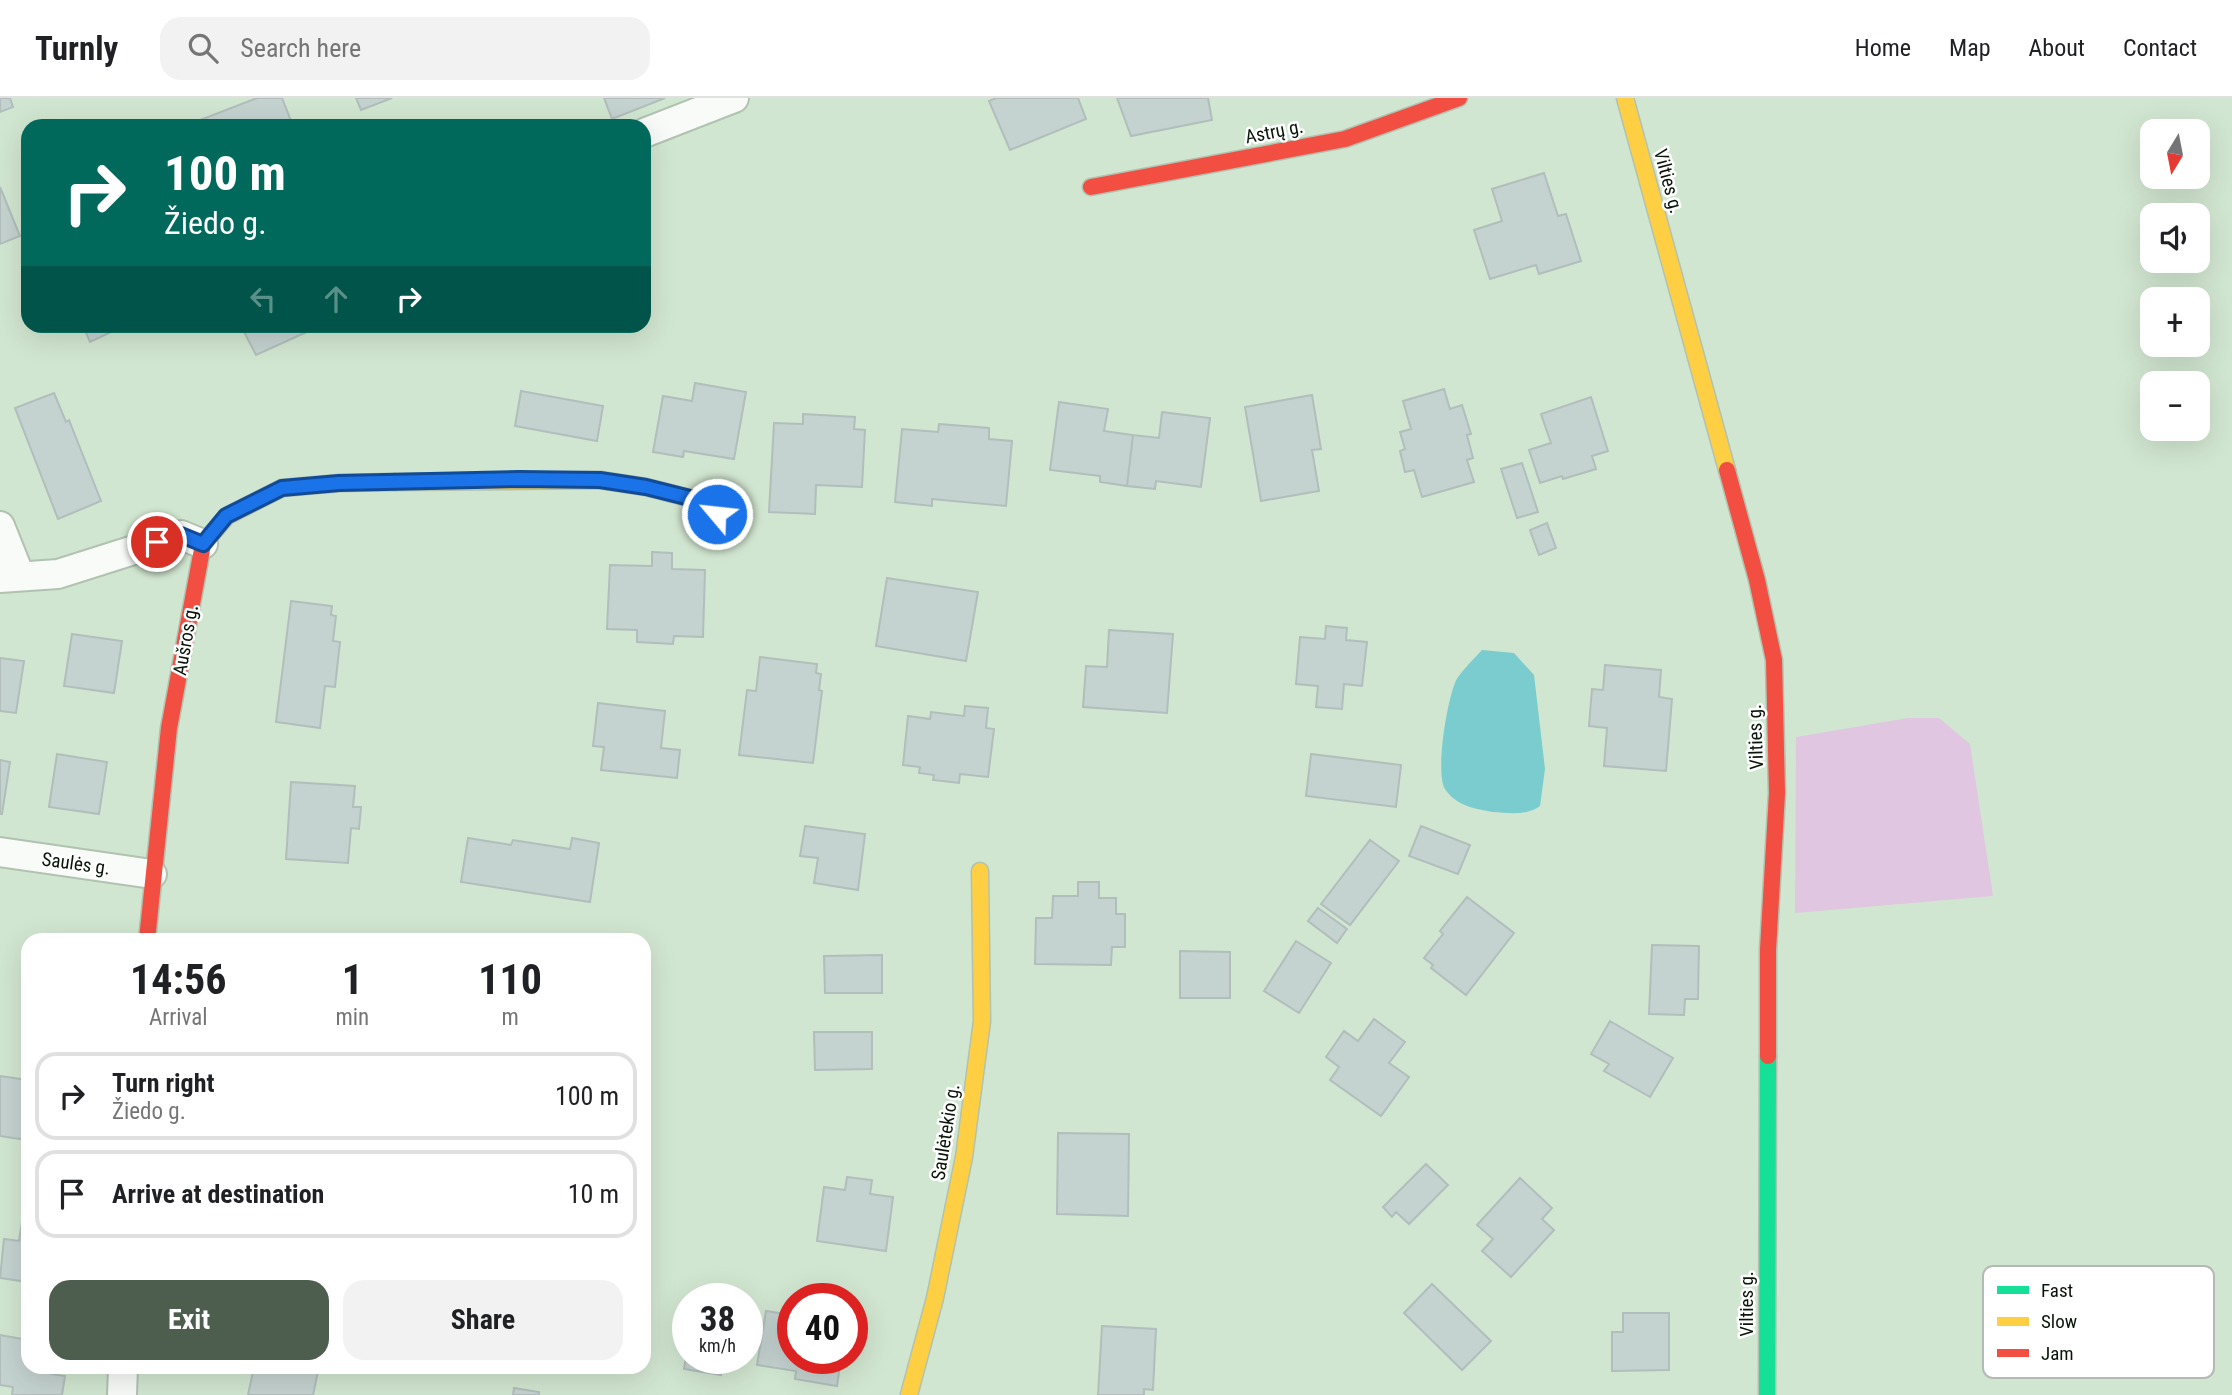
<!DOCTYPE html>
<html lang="en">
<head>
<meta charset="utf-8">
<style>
	:root { --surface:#fff; --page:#f2f2f2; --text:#202124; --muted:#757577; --line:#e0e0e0; --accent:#4e5e4e }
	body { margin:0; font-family:"Roboto Condensed",sans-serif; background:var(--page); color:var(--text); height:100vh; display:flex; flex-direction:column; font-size:26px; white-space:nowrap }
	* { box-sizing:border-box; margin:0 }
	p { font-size:23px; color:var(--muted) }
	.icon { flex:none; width:38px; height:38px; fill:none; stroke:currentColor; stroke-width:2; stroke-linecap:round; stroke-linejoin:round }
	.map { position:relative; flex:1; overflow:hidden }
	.sheet { position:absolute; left:21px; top:835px; width:630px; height:441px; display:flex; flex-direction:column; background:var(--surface); border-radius:21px; box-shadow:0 7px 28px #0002 }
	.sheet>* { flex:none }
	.hud { position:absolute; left:21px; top:21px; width:630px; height:214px; border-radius:21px; box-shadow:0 7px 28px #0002; background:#00695c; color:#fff; overflow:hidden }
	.needle { width:46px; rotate:190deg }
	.buttons { position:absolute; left:2140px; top:21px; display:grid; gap:14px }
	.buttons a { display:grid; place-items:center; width:70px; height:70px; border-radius:14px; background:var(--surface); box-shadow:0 7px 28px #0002; font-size:35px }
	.speed { position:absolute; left:672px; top:1185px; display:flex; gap:14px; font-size:35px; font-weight:700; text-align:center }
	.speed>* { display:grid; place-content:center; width:91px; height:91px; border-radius:50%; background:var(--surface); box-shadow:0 7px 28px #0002; line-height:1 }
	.speed small { font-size:18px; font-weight:400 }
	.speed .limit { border:10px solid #d22; background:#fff; color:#111 }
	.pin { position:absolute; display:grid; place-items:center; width:60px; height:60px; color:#fff; margin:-30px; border:4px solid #fff; border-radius:50%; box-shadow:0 2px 7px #0007 }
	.me { position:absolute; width:77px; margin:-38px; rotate:298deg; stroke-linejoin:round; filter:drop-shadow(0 0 5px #0008) }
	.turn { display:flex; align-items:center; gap:24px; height:147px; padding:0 28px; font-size:32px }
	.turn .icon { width:91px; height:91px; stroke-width:2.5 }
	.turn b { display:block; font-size:49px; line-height:60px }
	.lanes { display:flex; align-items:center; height:66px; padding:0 28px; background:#0003; justify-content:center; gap:35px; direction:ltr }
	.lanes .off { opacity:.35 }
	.eta { display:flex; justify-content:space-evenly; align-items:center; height:119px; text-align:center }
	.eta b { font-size:42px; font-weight:700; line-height:49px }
	.cta { display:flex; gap:14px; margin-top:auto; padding:14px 28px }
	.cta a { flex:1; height:80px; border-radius:21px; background:var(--accent); color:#fff; font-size:28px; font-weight:700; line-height:80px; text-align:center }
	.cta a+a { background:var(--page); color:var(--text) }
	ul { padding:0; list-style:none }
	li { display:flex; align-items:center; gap:21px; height:88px; margin:0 14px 10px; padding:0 14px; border:4px solid var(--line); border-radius:21px }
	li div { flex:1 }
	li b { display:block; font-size:26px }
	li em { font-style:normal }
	header { display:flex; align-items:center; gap:42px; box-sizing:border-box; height:98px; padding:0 35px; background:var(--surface); border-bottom:2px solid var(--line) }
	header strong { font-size:33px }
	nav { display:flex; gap:38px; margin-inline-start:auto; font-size:24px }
	.search { width:490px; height:63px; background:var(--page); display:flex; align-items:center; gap:18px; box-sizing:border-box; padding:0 24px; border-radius:21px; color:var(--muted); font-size:26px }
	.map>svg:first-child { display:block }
</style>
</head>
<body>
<header>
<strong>Turnly</strong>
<div class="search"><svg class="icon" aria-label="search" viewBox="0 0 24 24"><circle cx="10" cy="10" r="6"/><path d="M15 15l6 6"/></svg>Search here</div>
<nav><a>Home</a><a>Map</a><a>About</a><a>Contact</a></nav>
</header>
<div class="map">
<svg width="2232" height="1297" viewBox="0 0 2232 1297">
	<rect width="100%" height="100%" fill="#d1e6d0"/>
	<path fill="#e0c6e1" d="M1908,620H1939L1970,646L1993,798L1795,815L1796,639Z"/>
	<path fill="#7accce" d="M1482,552L1514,555L1534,577L1545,671L1540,708C1526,718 1509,715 1493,714C1476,711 1456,708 1445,691C1435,674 1447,604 1455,585C1458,576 1475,560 1482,552Z"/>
	<path fill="#c4d2d0" stroke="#b1bebc" stroke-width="2" d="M0,0H10L13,9L0,14Z
		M257,0H282L293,28H202L200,22Z
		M356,0H392L361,12Z
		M604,0H665L612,21Z
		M996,0H1078L1086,21L1010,52L989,3Z
		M1117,0H1208L1212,22L1131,38Z
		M1544,75L1558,118L1566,116L1581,163L1539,176L1536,167L1490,181L1474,132L1502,123L1492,91Z
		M0,89L20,138L0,146Z
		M83,228H106L109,235L90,244Z
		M241,228H320L256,257Z
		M695,285L746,294L734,361L684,353L683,359L653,354L663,298L692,303Z
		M1444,291L1450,311L1462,307L1471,336L1467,337L1473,360L1467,362L1474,384L1422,399L1414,372L1405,374L1400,353L1405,351L1400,334L1411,331L1403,303Z
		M521,293L603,308L597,343L515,328Z
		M54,295L66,324L69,322L101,403L58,421L15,310Z
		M1312,297L1321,351L1312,352L1319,393L1261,403L1245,309Z
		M1591,299L1608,353L1592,358L1596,371L1563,381L1562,378L1540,385L1529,352L1551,345L1541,316Z
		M1059,304L1108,311L1104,333L1133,337L1127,388L1100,384V378L1050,372Z
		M1162,314L1210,320L1201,389L1156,383L1155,391L1127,388L1133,337L1159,340Z
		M803,316L855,319L854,331L865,332L862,389L816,387L815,416L769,414L774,325L803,326Z
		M939,326L989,330V341L1012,343L1006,408L932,401V408L895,404L902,331L938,334Z
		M1522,365L1538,414L1517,420L1501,371Z
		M1547,425L1556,450L1539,457L1530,432Z
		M652,454L672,455V471L705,472L703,539L674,538L673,546L637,544V532L607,531L610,467L652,468Z
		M887,480L978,494L966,563L876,548Z
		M291,503L332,508L331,517L336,518L333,543L340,544L335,589L325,588L320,630L276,624Z
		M1326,528L1347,530L1346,542L1367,544L1362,588L1344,586L1342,611L1316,609L1318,588L1296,586L1300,539L1325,541Z
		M1109,532L1173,536L1167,615L1083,609L1086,568L1107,569Z
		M72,536L122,543L114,595L64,588Z
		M760,559L817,566L816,575L821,576L819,592L822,593L813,665L739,657L747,592L756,593Z
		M0,560L24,563L16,615L0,613Z
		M1605,567L1661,572L1659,599L1672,601L1666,673L1604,668L1607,630L1589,628L1592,591L1603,592Z
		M598,605L665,613L661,650L680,652L677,680L601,672L604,649L593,648Z
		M965,608L988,610L986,630L994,631L988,679L960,676L959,685L933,682L934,677L919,675L920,669L903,667L908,618L930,621L931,614L964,618Z
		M57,656L107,664L99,716L49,709Z
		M1311,656L1401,667L1396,709L1306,698Z
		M0,662L10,664L2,716H0Z
		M291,684L355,688L353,709H361L359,731L351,730L348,765L286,761Z
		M805,728L865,736L858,792L814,785L818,760L800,758Z
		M1421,728L1470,747L1458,776L1409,758Z
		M468,740L511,747L513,742L570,751L572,740L599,745L590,804L461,784Z
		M1370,742L1399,763L1350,827L1321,806Z
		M1078,784H1099V800H1116V816H1125V849H1112L1111,867L1035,866L1036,820H1052L1053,798H1078Z
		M1467,799L1514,835L1466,897L1431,870L1433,867L1424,860L1443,836L1440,833Z
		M1318,810L1347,831L1337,845L1308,823Z
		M1296,843L1331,865L1299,915L1264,893Z
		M1652,847L1699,848L1698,901H1685L1684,917L1649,916Z
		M1180,853L1230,854V900H1180Z
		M882,857V895H825L824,858Z
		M1374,921L1405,944L1389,965L1409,979L1381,1018L1330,982L1339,969L1326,959L1344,933L1358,943Z
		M1610,923L1673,960L1650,999L1604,973L1609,966L1591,956Z
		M814,934H872V971L815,972Z
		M0,978L28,982V1050L26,1049L27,1042L0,1038Z
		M1058,1035L1129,1036L1128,1118L1057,1116Z
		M1426,1066L1448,1087L1409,1126L1396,1114L1392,1119L1383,1109Z
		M847,1079L872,1082L870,1096L893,1099L886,1153L817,1143L824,1089L845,1092Z
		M1520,1080L1552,1110L1542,1121L1554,1132L1511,1179L1482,1153L1493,1141L1477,1127Z
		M25,1105H28V1184L0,1180L4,1141L19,1143Z
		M1432,1186L1491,1243L1462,1272L1404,1215Z
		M766,1213L793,1217V1260H841L837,1288L795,1281L796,1273L757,1267Z
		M1623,1215H1669V1272L1612,1273V1234H1623Z
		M1102,1228L1156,1231L1153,1292L1144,1291V1297H1098Z
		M0,1237L28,1242V1269H53L51,1276L65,1278L62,1297H12L13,1289L0,1287Z
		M688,1247V1260H724L721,1277L684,1271Z
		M254,1269H319L313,1297H248Z
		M514,1290L539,1294V1297H513Z"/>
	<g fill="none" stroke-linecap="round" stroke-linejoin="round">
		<g stroke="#b1c2b1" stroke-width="32">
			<path id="street" d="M644,35L734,0
				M0,428L20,478
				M0,480L58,476L181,437L203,446
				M0,754L152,776
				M122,1297L123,1269"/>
		</g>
		<g stroke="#b1c2b1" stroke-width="19">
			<path id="fast" d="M1767,1297L1768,958"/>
		</g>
		<g stroke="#b1c2b1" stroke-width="19">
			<path id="slow" d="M1625,0L1727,372
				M395,384L600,382L646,389L693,401L717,416
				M909,1297L935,1200L964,1059L982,923L980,773"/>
		</g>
		<g stroke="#b1c2b1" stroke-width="19">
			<path id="jam" d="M1091,89L1345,41L1459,0
				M1727,372L1757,482L1774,562L1777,695L1768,852V958
				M147,842L169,630L203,446L227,418L282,390L339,385L395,384"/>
		</g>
		<use href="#street" stroke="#f8fbf8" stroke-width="28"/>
		<use href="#fast" stroke="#16e098" stroke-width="16"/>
		<use href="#slow" stroke="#ffcf43" stroke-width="16"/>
		<use href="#jam" stroke="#f24e42" stroke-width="16"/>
	</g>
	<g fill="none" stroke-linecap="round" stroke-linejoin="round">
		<g stroke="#114b97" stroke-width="18">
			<path id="route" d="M157,444L181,437L203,446L226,418L282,390L339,385L519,381L600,382L646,389L694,401L717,416"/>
		</g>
		<use href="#route" stroke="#1a73e8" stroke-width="12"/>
	</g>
	<g text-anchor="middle" stroke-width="5" stroke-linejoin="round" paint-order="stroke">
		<g font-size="19" fill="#081508" stroke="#fff">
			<text transform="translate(1274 33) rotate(-11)" y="7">Astrų g.</text>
			<text transform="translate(1669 83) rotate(75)" y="7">Vilties g.</text>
			<text transform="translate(185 542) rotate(-80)" y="7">Aušros g.</text>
			<text transform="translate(1755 639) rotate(-92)" y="7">Vilties g.</text>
			<text transform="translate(76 765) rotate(8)" y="7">Saulės g.</text>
			<text transform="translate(945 1034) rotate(-81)" y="7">Saulėtekio g.</text>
			<text transform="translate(1746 1206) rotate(-90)" y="7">Vilties g.</text>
		</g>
	</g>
	<rect x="1983" y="1168" width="231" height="112" rx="10" fill="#fff" stroke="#b5b9b5" stroke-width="2"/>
	<rect x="1997" y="1188" width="32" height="8" fill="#16e098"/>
	<rect x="1997" y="1219" width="32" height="9" fill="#ffcf43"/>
	<rect x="1997" y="1251" width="32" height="8" fill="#f24e42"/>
	<g font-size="19" fill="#081508">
		<text x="2041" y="1199">Fast</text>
		<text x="2041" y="1230">Slow</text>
		<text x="2041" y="1262">Jam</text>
	</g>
</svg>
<div class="buttons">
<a><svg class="needle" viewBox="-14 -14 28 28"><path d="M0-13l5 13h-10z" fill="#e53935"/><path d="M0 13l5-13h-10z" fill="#757577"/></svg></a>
<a><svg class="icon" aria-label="sound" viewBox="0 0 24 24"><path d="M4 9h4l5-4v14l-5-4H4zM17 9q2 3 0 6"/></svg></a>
<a>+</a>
<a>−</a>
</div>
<div class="speed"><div>38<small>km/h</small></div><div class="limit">40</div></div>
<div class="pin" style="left:157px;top:444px;background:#d93025"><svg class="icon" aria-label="arrive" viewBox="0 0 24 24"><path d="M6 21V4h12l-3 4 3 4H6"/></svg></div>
<svg class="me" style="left:717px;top:416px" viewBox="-20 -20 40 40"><circle r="17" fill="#1a73e8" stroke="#fff" stroke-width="3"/><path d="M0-11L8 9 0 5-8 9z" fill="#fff"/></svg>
<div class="hud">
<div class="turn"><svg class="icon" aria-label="right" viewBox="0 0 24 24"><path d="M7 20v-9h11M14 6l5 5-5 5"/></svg><div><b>100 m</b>Žiedo g.</div></div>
<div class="lanes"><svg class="icon off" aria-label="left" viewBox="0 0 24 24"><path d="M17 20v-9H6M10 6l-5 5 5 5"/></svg><svg class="icon off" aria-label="ahead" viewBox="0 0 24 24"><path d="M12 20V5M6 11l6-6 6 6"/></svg><svg class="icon" aria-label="right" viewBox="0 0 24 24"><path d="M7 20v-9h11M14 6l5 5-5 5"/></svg></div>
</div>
<section class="sheet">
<div class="eta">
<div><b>14:56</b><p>Arrival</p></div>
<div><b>1</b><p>min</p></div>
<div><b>110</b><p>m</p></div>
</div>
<ul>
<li><svg class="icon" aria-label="right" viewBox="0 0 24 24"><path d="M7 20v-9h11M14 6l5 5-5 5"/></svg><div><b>Turn right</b><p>Žiedo g.</p></div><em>100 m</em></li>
<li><svg class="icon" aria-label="arrive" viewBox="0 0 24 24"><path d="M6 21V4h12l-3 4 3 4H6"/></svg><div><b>Arrive at destination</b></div><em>10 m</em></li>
</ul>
<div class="cta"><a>Exit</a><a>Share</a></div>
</section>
</div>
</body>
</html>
